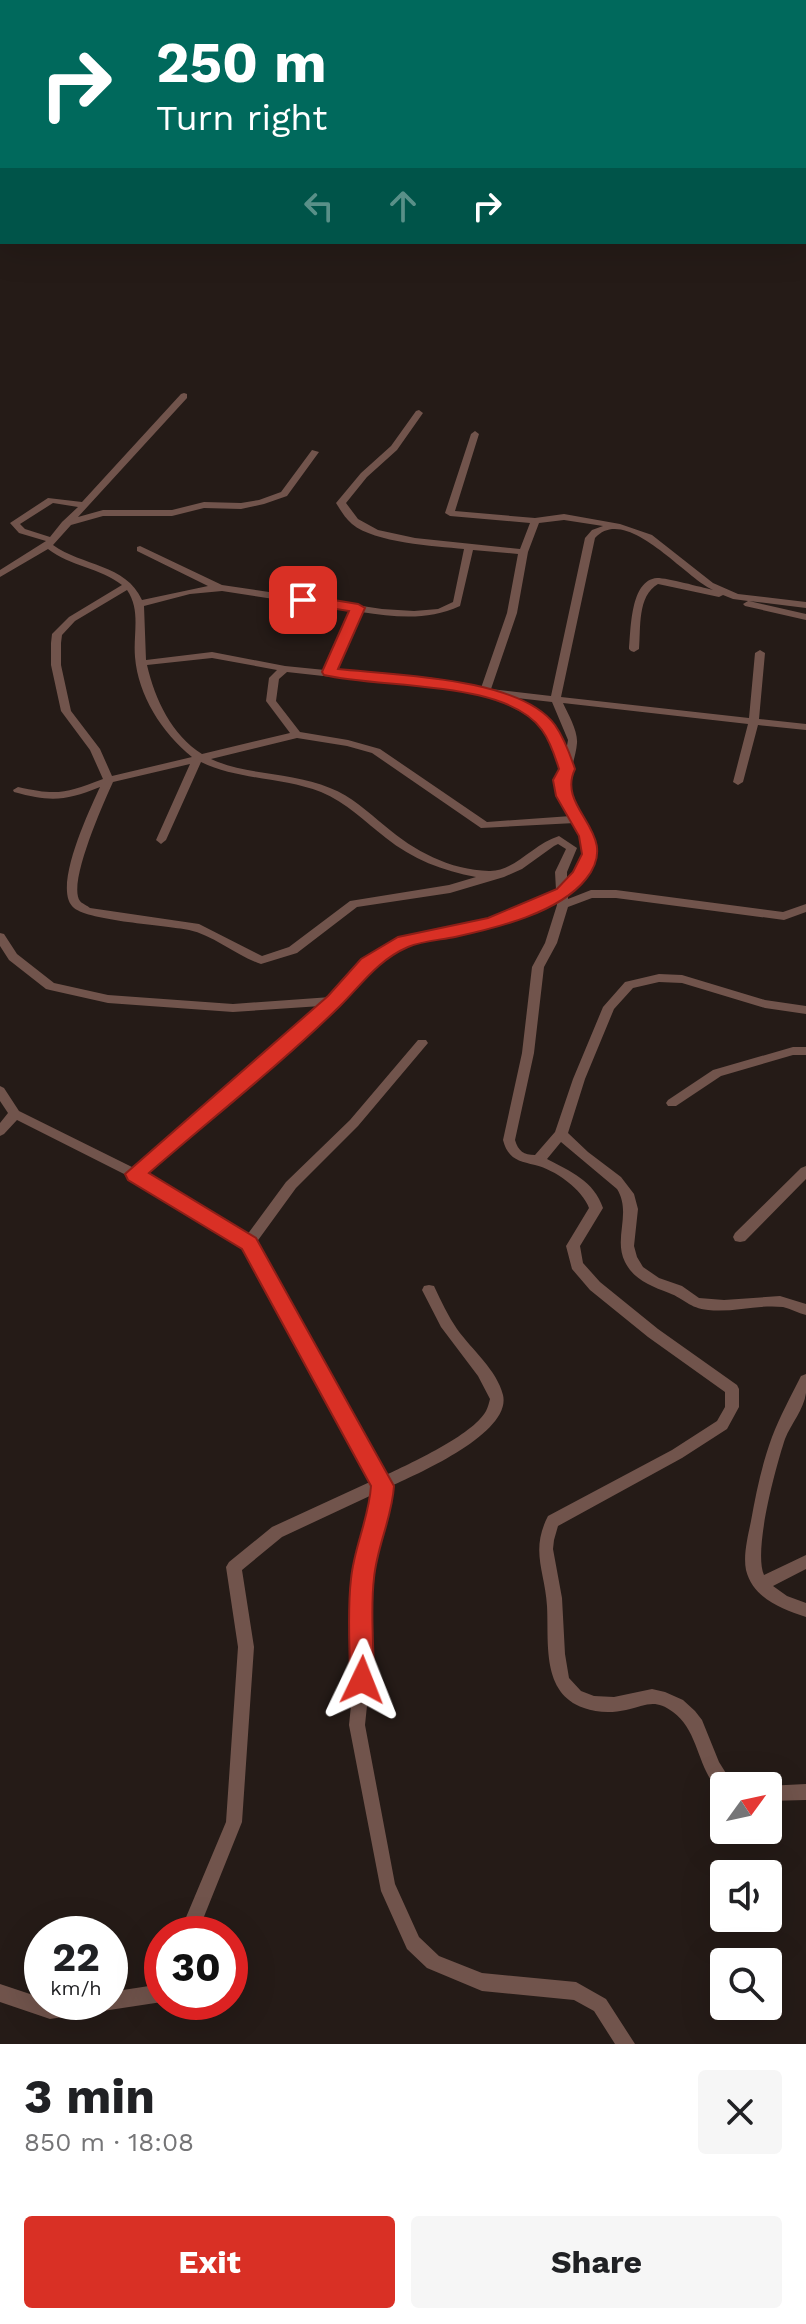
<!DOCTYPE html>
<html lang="en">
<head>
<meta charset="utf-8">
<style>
	:root { --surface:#fff; --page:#f6f6f6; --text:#202124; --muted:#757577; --accent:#d93025 }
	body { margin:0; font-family:"Work Sans",sans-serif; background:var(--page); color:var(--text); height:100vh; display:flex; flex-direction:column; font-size:30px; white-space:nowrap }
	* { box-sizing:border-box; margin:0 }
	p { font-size:26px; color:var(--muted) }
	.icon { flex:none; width:44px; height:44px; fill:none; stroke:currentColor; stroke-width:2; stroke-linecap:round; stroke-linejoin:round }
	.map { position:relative; height:2044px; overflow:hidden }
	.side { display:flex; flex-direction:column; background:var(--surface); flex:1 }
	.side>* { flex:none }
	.guide { position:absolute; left:0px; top:0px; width:806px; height:244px; box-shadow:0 8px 32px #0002; background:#00695c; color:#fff; overflow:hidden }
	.needle { width:52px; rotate:57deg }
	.fabs { position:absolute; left:710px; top:1772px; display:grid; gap:16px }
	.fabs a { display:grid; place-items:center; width:72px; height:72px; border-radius:8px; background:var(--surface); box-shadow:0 8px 32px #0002; font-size:40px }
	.speed { position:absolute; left:24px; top:1916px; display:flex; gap:16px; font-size:40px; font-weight:700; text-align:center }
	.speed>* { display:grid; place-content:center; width:104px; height:104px; border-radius:50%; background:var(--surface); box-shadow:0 8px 32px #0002; line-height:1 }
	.speed small { font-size:20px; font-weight:400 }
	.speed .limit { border:12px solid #d22; background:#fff; color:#111 }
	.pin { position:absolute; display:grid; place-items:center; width:68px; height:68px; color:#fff; margin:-34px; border-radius:16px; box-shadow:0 4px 12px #0006 }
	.me { position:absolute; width:88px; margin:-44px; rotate:2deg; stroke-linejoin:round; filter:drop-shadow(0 0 6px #0008) }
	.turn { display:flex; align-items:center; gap:28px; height:168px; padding:0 24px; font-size:36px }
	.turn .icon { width:104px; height:104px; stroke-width:2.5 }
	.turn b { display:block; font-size:56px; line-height:68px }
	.lanes { display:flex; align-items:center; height:76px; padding:0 24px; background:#0003; justify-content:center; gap:40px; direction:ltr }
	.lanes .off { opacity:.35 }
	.round { display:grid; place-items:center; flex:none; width:84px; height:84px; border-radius:8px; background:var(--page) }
	.head { display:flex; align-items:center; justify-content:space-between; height:136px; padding:0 24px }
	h1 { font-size:48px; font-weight:700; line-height:60px }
	.cta { display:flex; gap:16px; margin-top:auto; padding:16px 24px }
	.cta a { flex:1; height:92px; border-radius:8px; background:var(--accent); color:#fff; font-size:32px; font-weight:700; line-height:92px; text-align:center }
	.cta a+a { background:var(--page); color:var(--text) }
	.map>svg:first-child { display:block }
</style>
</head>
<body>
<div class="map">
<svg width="806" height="2044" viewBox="0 0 806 2044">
	<rect width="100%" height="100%" fill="#251b17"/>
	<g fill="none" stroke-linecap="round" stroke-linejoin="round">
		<path fill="#71544c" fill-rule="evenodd" d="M497,0H503L505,2H499Z
			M804,109H806V113H804Z
			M804,207H806V212H804Z
			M804,232H806V236H804Z
			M184,393L187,394V398L78,517L103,510H172L204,502L241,503L259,500L281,492L312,450L319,452L287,496L264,504L241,509L204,508L172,516H103L71,525L53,545C82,566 126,564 142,600L208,586L137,551V547L140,546L222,585L382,609L414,611L438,609L453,602L464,549C434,546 375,543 352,524C345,518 341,511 336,503L361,473L391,446L416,411L419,410L423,413L397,450L367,477L346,503L358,519L378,530L415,538L520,549L530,523L450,516L445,513L471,434L475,431L479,434L455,511L535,518L564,514L620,524L652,535L713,583L738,594L806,602V608L749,601L806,614V620L745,606L743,604L748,601L733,599L723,595L719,597L658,584C637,596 641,628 639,649L634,652L631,651L629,649C631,630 630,580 657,578C668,578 700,587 713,590C684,577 626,504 595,538L561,697L749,718L755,653L760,650L765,653L759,719L806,724V730L758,725L743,782L738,785L733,782L748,724L563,703C568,714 578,731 577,743C576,757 569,771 570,785C570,796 575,805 581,814C601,849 600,866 568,893V899L591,890H616L783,912L806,904V912L784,920L616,898H592L568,907L557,943L544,967L534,1053L515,1140C518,1151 524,1155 535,1155L555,1132L573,1079L603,1007L625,982L659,974L682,975L765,1000L806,1006V1014L765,1008L682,983L659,982L633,988L614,1009L585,1079L568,1133L588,1152L621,1177L634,1194L638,1209L634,1246L637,1257L643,1267L659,1278L682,1286L699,1298L724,1300L780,1296L806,1304V1315C798,1313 791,1309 783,1307C758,1304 733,1313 708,1310C689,1308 685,1299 669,1293C651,1286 634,1280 625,1262C613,1238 632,1213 617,1189L561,1142L547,1159C570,1171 594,1181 603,1208L580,1246L583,1263L600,1282L658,1329L737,1385L739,1389V1407L727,1429L682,1458L558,1526L554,1540L553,1549L562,1598L565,1654L569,1678L581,1691L594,1696L614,1697L652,1689L665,1692L683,1700L695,1711L702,1720L719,1762L734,1786H724V1793C697,1776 701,1732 673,1712C654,1698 646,1706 626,1710C613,1713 597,1713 584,1708C541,1693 549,1643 547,1606C545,1571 530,1551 548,1516L672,1450L717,1421L725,1407V1392L648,1337L590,1290L572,1269L566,1246L589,1208C583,1190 554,1169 535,1165C518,1161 508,1159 503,1140L522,1053L532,967L545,943L557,905V900L528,914L507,922L463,933L412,943L387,955L369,970L338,1004L144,1173L247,1235L286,1182L350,1120L418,1040H426L428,1043L358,1126L296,1188L256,1243L384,1476C409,1464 473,1435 486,1411C488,1407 489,1403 490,1399L478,1376L441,1327L422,1290L424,1286L429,1285L434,1286C441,1301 448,1316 457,1329C472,1350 497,1370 503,1395C512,1433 417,1474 389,1487L388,1507L375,1549L370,1581L372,1657L365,1725L395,1884L419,1937L439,1956L482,1973L576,1982L606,1999L635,2044H615L594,2011L574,2000L482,1991L427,1968L407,1949L381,1891L349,1725L356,1657L354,1581L359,1549L374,1507V1494L282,1537L242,1570L254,1647L242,1822L197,1934H179L226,1822L238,1647L226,1567L229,1562L272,1527L372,1481L244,1247L130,1177L17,1120L4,1134L0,1136V1123L8,1113L0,1101V1086L4,1088L19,1111L134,1168L321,1006L233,1012L108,1003L50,990L46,989L9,960L0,946V933L4,934L17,954L54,983L108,995L233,1004L331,997C349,977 366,955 390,943C409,933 430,932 451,928C488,920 523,910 556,890L555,872L566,849L558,844L554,846L522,869L504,877L450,893L357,907L297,953L261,964C237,956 213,935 189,930C164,925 90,921 74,908C51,890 90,809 100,787C65,801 51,802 14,792L13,790L18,787C58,796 66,793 103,779L90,750L61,711L51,665V643L52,634L69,617L122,585C100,568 70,566 48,549L0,577V570L46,541L19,533L10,523L48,498L82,502L181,394ZM53,503L78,507L62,522L50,537L25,529L20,524ZM564,520L603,526L592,530L585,538L551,696L491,689L517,613L528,552L539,523ZM473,550L518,554L507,613L481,688L334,671L361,612C396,617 427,621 460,606ZM127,590C141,610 133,634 135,657C138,695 162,733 192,757L112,776L100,749L71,711L61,665V643L62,635L75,621ZM222,591L352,611L325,670L285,666L212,652L146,660L144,606L190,594ZM212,658L277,670L269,678L266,701L290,733L202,754C172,735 155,700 147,665ZM287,672L486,694L523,713L534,721L549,739L562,769L558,782L560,794L571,816L487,822L380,749L348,740L300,732L276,701L279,679ZM508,697L552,702L568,740L566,751C552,724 534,710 508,697ZM297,738L347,746L372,753L481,828L575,823C587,845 588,865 567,882V872L577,848L559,836C533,844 514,872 489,871C450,870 414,851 385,826C368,812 351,796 330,788C292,772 248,776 211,759ZM201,762C238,780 282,777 321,792C346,802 365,822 386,838C412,859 443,871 476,877L449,885L350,901L289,947L262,956L199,924L90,908C88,906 81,903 80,901C67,884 104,802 113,782L190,764L156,840L161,844L166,840Z
			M793,1047H806V1055H793L721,1076L676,1106H668L666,1103L668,1100L713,1070Z
			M806,1166V1179L745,1241L740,1242L735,1241L733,1237L735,1233L801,1168Z
			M806,1374C806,1380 806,1387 806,1393C804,1409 791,1424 785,1439C776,1466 753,1550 764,1575L806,1555V1569L773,1586L787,1596L806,1603V1617C781,1609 753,1598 746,1570C743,1555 748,1536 751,1521C756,1493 762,1464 772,1437C780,1416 791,1396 801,1376Z
			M806,1784V1800L768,1801V1786H766Z
			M0,1984L42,1998V2002H110V1992L162,1984V2002L50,2019L0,2002Z"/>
	</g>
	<path fill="#d93025" stroke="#8d1f18" stroke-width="2" d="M303,595L358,604L365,608L338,669C394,675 520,677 555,725C564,738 570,754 575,769C555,810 623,833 586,879C559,913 496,928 455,937C440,940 422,941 408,947C378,960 362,984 340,1006C280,1065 212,1118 149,1173L256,1238L394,1486C392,1518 377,1546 374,1578C370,1611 374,1647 374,1680L370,1688L362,1691L353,1688L350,1680C350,1647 347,1612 351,1579C354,1547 369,1518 371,1486L242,1249L128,1180L125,1174L328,996L361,959L398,937L488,918L557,889L573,872L582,854L579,836L556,796L553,780L559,769C555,756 550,741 542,730C506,679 381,689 324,675L322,672L349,611L298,603V597Z"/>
</svg>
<div class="fabs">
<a><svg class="needle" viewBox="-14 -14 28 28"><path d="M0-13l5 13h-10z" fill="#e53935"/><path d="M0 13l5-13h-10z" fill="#757577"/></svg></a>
<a><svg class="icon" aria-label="sound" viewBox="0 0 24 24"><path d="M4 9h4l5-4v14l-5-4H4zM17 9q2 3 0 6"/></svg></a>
<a><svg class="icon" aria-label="search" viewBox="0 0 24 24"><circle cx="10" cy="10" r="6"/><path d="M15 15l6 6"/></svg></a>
</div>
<div class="speed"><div>22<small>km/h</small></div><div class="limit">30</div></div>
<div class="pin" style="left:303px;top:600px;background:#d93025"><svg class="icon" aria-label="arrive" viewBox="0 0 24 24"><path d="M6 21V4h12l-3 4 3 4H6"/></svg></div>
<svg class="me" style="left:362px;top:1680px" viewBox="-20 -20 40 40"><path d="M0-17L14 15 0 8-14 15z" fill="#d93025" stroke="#fff" stroke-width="4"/></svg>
<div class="guide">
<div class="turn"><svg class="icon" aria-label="right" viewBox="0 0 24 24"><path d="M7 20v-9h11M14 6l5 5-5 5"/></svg><div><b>250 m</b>Turn right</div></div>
<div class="lanes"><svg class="icon off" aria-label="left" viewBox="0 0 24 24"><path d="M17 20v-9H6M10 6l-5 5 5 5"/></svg><svg class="icon off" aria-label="ahead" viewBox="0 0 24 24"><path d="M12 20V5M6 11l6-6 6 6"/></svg><svg class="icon" aria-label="right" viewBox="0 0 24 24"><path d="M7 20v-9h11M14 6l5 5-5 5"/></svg></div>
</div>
</div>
<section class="side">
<div class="head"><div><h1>3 min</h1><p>850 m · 18:08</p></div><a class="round"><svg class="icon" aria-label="close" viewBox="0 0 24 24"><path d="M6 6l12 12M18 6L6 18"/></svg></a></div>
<div class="cta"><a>Exit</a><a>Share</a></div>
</section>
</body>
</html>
